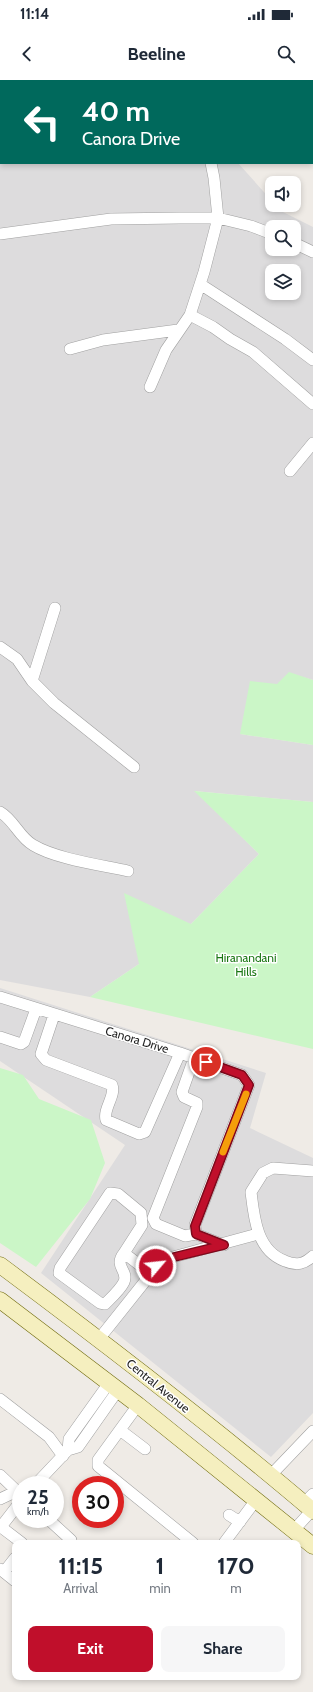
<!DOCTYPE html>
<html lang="en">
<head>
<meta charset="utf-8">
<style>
	:root { --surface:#fff; --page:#f6f6f7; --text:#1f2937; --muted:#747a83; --accent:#c00f2b }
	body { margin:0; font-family:Cabin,sans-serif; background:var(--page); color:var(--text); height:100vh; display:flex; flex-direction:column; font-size:15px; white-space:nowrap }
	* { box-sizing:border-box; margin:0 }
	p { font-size:13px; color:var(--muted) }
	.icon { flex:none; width:22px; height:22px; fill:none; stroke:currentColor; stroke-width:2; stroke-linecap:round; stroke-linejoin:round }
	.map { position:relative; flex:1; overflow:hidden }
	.sheet { position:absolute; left:12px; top:1460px; width:289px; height:140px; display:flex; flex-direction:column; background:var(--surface); border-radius:8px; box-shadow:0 2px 6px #0003 }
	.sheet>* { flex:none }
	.top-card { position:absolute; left:0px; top:0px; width:313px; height:84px; box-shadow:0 2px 6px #0003; background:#00695c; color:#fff; overflow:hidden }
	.tools { position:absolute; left:265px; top:96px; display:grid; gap:8px }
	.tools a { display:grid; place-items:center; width:36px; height:36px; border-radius:8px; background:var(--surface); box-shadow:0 2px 6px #0003; font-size:20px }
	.speed { position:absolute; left:12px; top:1396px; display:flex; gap:8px; font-size:20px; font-weight:700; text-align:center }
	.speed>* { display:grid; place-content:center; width:52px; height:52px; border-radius:50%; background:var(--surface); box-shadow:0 2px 6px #0003; line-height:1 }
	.speed small { font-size:10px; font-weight:400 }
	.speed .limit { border:6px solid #d22; background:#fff; color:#111 }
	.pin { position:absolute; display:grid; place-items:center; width:34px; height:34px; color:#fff; margin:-17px; border:2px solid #fff; border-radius:50%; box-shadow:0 1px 4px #0007 }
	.me { position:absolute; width:44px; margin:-22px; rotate:62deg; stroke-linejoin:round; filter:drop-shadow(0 0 3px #0008) }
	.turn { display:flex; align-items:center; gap:14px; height:84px; padding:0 16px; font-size:18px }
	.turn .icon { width:52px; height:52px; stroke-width:2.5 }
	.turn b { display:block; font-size:28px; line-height:34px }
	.eta { display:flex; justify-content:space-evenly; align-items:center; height:68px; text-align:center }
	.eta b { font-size:24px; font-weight:700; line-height:28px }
	.primary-button { display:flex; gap:8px; margin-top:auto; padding:8px 16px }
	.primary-button a { flex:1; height:46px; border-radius:8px; background:var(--accent); color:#fff; font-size:16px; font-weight:700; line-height:46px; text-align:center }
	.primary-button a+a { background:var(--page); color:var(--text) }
	.status { display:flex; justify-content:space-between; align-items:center; height:28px; padding:0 20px; background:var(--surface); direction:ltr }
	.status svg { height:11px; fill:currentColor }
	header { display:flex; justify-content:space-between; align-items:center; height:52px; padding:0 16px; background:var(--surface); font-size:18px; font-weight:700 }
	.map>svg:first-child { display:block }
</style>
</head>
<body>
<div class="status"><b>11:14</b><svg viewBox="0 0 49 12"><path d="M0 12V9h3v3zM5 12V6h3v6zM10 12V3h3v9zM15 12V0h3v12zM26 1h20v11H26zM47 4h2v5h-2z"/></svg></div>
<header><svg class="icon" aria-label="back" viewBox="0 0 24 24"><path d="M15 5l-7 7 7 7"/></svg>Beeline<svg class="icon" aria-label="search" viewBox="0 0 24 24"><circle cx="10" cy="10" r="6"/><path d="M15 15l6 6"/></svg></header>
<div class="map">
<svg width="313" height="1612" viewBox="0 0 313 1612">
	<rect width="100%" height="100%" fill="#efebe6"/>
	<path fill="#dddcdd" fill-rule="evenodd" d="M0,0L41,1H1V83H238L272,121V125H276L281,131L313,147V600L289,593L240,654L313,665V722L195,711L259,774L191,844L139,884L90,917L0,900ZM272,147H294V169H272ZM272,191H294V213H272Z
		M0,908L266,993L250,1048L313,1078V1333L271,1377L41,1193L125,1065L0,981Z"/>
	<path fill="#cbf6c7" d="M289,592L313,600V665L240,654L250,601L277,604Z
		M194,711L313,722V969L90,917L139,884L124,813L191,844L259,774Z
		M0,988L23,995L39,1019L91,1040L105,1083L90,1119L36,1187L0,1163Z"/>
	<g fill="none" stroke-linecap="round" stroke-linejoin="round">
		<g stroke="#a0a0a0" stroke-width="12">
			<path id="street" d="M182,0V1
				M0,68L1,67
				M0,154L111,139L180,138H218L251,146L272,154
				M294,163L313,172
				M200,204L285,259L313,280
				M190,235L213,247L230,259L253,272L313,324
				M70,269L103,260L178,250
				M150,307L166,270L190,235L204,192L218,138L214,98L211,83
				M290,391L313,363
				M0,567L17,579L32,601L54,623L134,687
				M32,601L55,528
				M0,732C14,740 19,757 33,765C56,779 101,785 128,791
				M0,917L180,973L242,995L249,1005L195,1145L196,1154L224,1165
				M54,935L41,974L46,980L112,1005C116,1016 103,1028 106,1040L139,1054L145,1052L180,973
				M0,957L21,964L24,962L36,929
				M194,978L182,1012L184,1017L197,1023V1027L153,1138L156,1144L185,1156L196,1154
				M313,1091L273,1088L263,1093L251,1112C254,1138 257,1171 285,1181C297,1186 304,1184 313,1176
				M124,1173C113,1187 129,1190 124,1202C120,1210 111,1218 105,1224L100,1223L59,1193L60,1188L110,1113L118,1114L141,1133L142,1145L124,1173L150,1193
				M99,1259L162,1180L258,1154
				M0,1319L49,1357L63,1376
				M138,1325L98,1380V1386L193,1463
				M120,1350L145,1369
				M68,1370L78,1367L118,1310
				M0,1395L21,1415
				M271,1395L313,1351
				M35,1405L68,1370L69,1359L109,1303
				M0,1419L17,1411
				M304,1423L313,1414
				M229,1435L240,1442
				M48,1439L71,1460V1463
				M1,1447L22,1463
				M0,1448L21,1421
				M294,1450L313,1429
				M224,1463L256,1420
				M0,1489L15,1501
				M4,1492L15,1478"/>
		</g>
		<g stroke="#706b0d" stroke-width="17">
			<path id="secondary" d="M0,1185C106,1264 212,1345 313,1431
				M0,1220L138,1325L313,1466"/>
		</g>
		<use href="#street" stroke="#fff" stroke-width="11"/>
		<use href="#secondary" stroke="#f5efbf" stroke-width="16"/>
	</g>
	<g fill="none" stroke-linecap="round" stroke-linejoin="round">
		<g stroke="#7d0a1c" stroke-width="10">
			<path id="route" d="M156,1186L162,1180L224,1165L196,1154L195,1146L249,1005L242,995L206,982"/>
		</g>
		<use href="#route" stroke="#c00f2b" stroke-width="7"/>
		<path stroke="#f59e0b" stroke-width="7" d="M223,1072L246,1014"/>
	</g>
	<g text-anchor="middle" stroke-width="3" stroke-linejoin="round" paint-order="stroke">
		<g font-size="12" fill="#1b7714" stroke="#fff">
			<text x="246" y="882">Hiranandani<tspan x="246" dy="14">Hills</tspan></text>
		</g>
		<g font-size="12" fill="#1f1f1f" stroke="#fff">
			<text transform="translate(137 960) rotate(17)" y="4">Canora Drive</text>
			<text transform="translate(158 1306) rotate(39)" y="4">Central Avenue</text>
		</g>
	</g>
</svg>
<div class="tools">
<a><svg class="icon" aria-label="sound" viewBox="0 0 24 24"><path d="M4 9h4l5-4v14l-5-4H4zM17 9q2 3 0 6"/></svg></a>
<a><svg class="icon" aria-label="search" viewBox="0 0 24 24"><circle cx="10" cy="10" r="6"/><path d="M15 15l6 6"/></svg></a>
<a><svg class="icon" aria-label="layers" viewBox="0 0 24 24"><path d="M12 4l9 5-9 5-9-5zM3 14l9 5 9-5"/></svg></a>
</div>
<div class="speed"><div>25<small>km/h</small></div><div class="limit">30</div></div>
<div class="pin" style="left:206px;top:982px;background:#d93025"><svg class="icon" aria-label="arrive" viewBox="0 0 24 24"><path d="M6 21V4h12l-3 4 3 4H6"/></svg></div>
<svg class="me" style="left:156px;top:1186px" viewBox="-20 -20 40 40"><circle r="17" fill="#c00f2b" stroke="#fff" stroke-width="3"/><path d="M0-11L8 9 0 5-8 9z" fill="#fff"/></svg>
<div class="top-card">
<div class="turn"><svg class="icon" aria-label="left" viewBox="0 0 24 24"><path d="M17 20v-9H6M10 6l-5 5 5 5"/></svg><div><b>40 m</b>Canora Drive</div></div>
</div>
<section class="sheet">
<div class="eta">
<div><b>11:15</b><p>Arrival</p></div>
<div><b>1</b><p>min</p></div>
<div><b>170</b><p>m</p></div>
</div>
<div class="primary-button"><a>Exit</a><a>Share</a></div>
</section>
</div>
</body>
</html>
